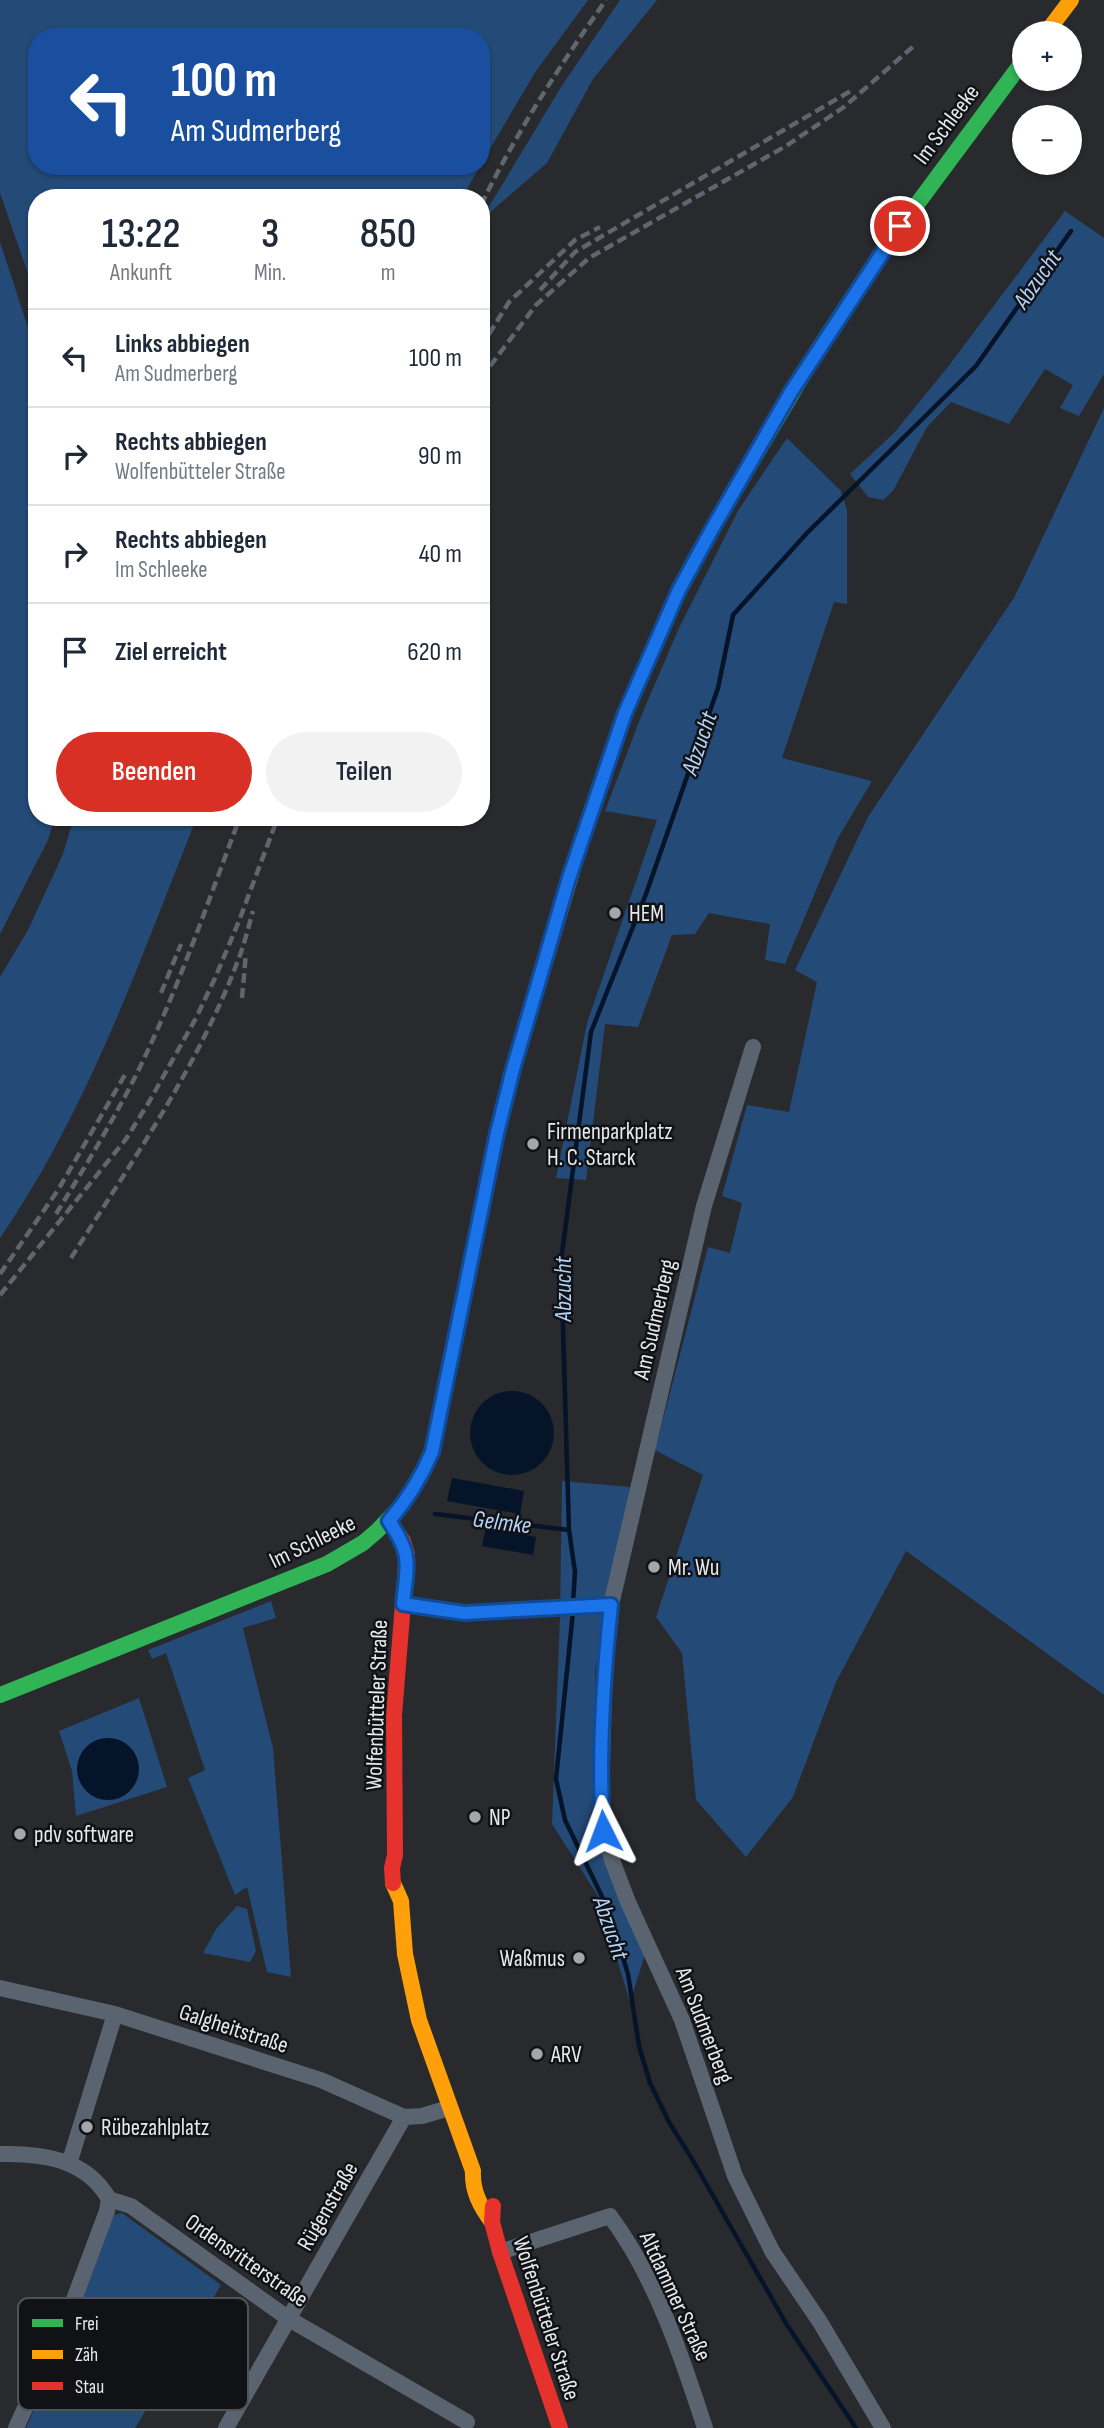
<!DOCTYPE html>
<html lang="de">
<head>
<meta charset="utf-8">
<style>
	:root { --surface:#fff; --page:#f2f2f3; --text:#1f2937; --muted:#747a83; --line:#e0e1e3; --accent:#d93025 }
	body { margin:0; font-family:"Sofia Sans Condensed",sans-serif; background:var(--page); color:var(--text); height:100vh; display:flex; flex-direction:column; font-size:26px; white-space:nowrap }
	* { box-sizing:border-box; margin:0 }
	p { font-size:23px; color:var(--muted) }
	.icon { flex:none; width:38px; height:38px; fill:none; stroke:currentColor; stroke-width:2; stroke-linecap:round; stroke-linejoin:round }
	.map { position:relative; flex:1; overflow:hidden }
	.panel { position:absolute; left:28px; top:189px; width:462px; height:637px; display:flex; flex-direction:column; background:var(--surface); border-radius:28px; box-shadow:0 2px 5px #0004 }
	.panel>* { flex:none }
	.hud { position:absolute; left:28px; top:28px; width:462px; height:147px; border-radius:28px; box-shadow:0 2px 5px #0004; background:#1a4fa0; color:#fff; overflow:hidden }
	.buttons { position:absolute; left:1012px; top:21px; display:grid; gap:14px }
	.buttons a { display:grid; place-items:center; width:70px; height:70px; border-radius:50%; background:var(--surface); box-shadow:0 2px 5px #0004; font-size:35px }
	.pin { position:absolute; display:grid; place-items:center; width:60px; height:60px; color:#fff; margin:-30px; border:4px solid #fff; border-radius:50%; box-shadow:0 2px 7px #0007 }
	.me { position:absolute; width:77px; margin:-38px; rotate:357deg; stroke-linejoin:round; filter:drop-shadow(0 0 5px #0008) }
	.turn { display:flex; align-items:center; gap:24px; height:147px; padding:0 28px; font-size:32px }
	.turn .icon { width:91px; height:91px; stroke-width:2.5 }
	.turn b { display:block; font-size:49px; line-height:60px }
	.eta { display:flex; justify-content:space-evenly; align-items:center; height:119px; text-align:center }
	.eta b { font-size:42px; font-weight:600; line-height:49px }
	.action { display:flex; gap:14px; margin-top:auto; padding:14px 28px }
	.action a { flex:1; height:80px; border-radius:42px; background:var(--accent); color:#fff; font-size:28px; font-weight:600; line-height:80px; text-align:center }
	.action a+a { background:var(--page); color:var(--text) }
	ul { padding:0; list-style:none }
	li { display:flex; align-items:center; gap:21px; height:98px; padding:0 28px; border-top:2px solid var(--line) }
	li div { flex:1 }
	li b { display:block; font-size:26px }
	li em { font-style:normal }
	.map>svg:first-child { display:block }
</style>
</head>
<body>
<div class="map">
<svg width="1104" height="2428" viewBox="0 0 1104 2428">
	<rect width="100%" height="100%" fill="#282a2d"/>
	<path fill="#244a77" d="M0,0H588L536,71L481,164V37H37V166H480L462,198H37V300L0,193Z
		M620,0H657L593,79L547,163L481,220L561,87Z
		M1065,211L1104,238V374L1079,416L1060,408L1073,385L1045,369L1009,424L951,402L927,427L893,491L883,500L868,497L850,474L894,433L947,368Z
		M0,242L37,355V817H55L48,840L0,934Z
		M1104,408V1695L906,1551L836,1682L793,1797L746,1857L696,1800L682,1653L656,1617L703,1475L655,1450L708,1247L730,1253L742,1203L722,1196L747,1105L789,1112L817,982L795,970L868,817L1015,596Z
		M787,438L841,491L847,510V604L834,602L782,758L872,781L838,838L785,964L765,960L770,924L709,913L695,934L672,935L638,1027L605,1024L586,1180L556,1178L587,1023L657,820L605,811L642,714L679,628L739,509Z
		M74,817H197C139,962 89,1108 0,1238V977L28,930L63,854Z
		M562,1481L630,1487L595,1671L596,1840L645,1955L630,2002L598,1896L552,1824L560,1616Z
		M271,1601L276,1618L243,1628L273,1748L291,1977L267,1972L247,1887L235,1895L188,1778L205,1770L166,1653L152,1659L148,1650Z
		M139,1698L167,1787L76,1816L72,1771L59,1731Z
		M237,1906L247,1909L256,1951L250,1962L203,1953L216,1929Z
		M122,2213L221,2285L135,2428H26L80,2304L110,2223L114,2215Z"/>
	<path fill="#051428" d="M470 1433a42 42 0 1 1 84 0a42 42 0 1 1-84 0Z
		M452,1478L524,1491L520,1514L447,1501Z
		M486,1528L536,1537L533,1555L482,1546Z
		M77 1769a31 31 0 1 1 62 0a31 31 0 1 1-62 0Z"/>
	<g fill="none" stroke-linecap="round" stroke-linejoin="round">
		<path stroke="#051428" stroke-width="4.5" d="M435,1514L569,1530
			M573,1603L575,1572L569,1530L561,1261L591,1032L646,894L718,688L733,615L807,533L976,366L1071,231
			M573,1612L556,1779L565,1820L608,1909L628,1974L639,2046L650,2083L669,2122L692,2159L787,2325L856,2428"/>
		<path stroke="#5a6470" stroke-width="16" d="M403,1604L464,1613L611,1605L704,1206L753,1047
			M611,1605L605,1662L601,1798L603,1831L612,1860L628,1902L682,2020L735,2176L772,2251L820,2322L883,2428
			M0,1988L115,2014L321,2080L404,2117L422,2116L449,2108
			M0,2154C43,2153 86,2159 109,2199L131,2206L289,2319L467,2422
			M69,2164L115,2014
			M500,2252L610,2216C655,2276 682,2357 705,2428
			M16,2428L73,2302L107,2211L109,2199
			M226,2428L404,2117"/>
		<path stroke="#30b455" stroke-width="16" d="M582,838L625,713L679,590L711,531L817,351L886,246L1024,60
			M0,1695L327,1564L363,1543L377,1531L403,1504L423,1471L432,1452L466,1287"/>
		<path stroke="#ff9f0a" stroke-width="16" d="M1046,33L1071,0
			M466,1287L497,1133L513,1069L582,838
			M393,1883L401,1901L405,1954L419,2020L473,2171C472,2191 480,2206 492,2222"/>
		<path stroke="#e5322d" stroke-width="16" d="M389,1521L403,1541L407,1554L394,1715L395,1855L392,1868L393,1883
			M493,2206L492,2222L500,2252L560,2428"/>
		<path stroke="#5f666e" stroke-width="4.5" stroke-dasharray="10 5" stroke-linecap="butt" d="M481,205C516,133 560,65 606,0
			M540,290L575,252L854,89
			M481,347L509,302L575,240L600,227
			M481,378L536,305L589,258L786,146L844,107L916,44
			M161,993L181,944
			M242,998L246,953
			M56,1214C82,1172 108,1129 131,1085C175,999 206,907 240,817
			M71,1258C131,1163 197,1068 237,963C244,946 248,928 253,911
			M0,1274L58,1190L126,1073
			M0,1295L126,1139L149,1102L196,1018L215,978L239,921L278,817"/>
	</g>
	<g fill="none" stroke-linecap="round" stroke-linejoin="round">
		<g stroke="#114b97" stroke-width="18">
			<path id="route" d="M603,1831C598,1756 603,1680 611,1605L464,1613L403,1604C407,1564 413,1556 389,1521C408,1499 421,1478 432,1452L497,1133L513,1069L569,878L625,713L679,590L711,531L791,392L900,226"/>
		</g>
		<use href="#route" stroke="#1a73e8" stroke-width="12"/>
	</g>
	<g fill="#a4a6a9" stroke="#111215" stroke-width="2.5">
		<circle cx="615" cy="913" r="7"/>
		<circle cx="533" cy="1144" r="7"/>
		<circle cx="654" cy="1567" r="7"/>
		<circle cx="475" cy="1817" r="7"/>
		<circle cx="20" cy="1834" r="7"/>
		<circle cx="579" cy="1958" r="7"/>
		<circle cx="537" cy="2054" r="7"/>
		<circle cx="87" cy="2127" r="7"/>
	</g>
	<g text-anchor="middle" stroke-width="5" stroke-linejoin="round" paint-order="stroke">
		<g font-size="23" fill="#e7e9ec" stroke="#111215">
			<text transform="translate(946 124) rotate(-53)" y="8">Im Schleeke</text>
			<text transform="translate(654 1319) rotate(-77)" y="8">Am Sudmerberg</text>
			<text transform="translate(312 1541) rotate(-26)" y="8">Im Schleeke</text>
			<text transform="translate(376 1705) rotate(-88)" y="8">Wolfenbütteler Straße</text>
			<text transform="translate(705 2025) rotate(69)" y="8">Am Sudmerberg</text>
			<text transform="translate(234 2028) rotate(18)" y="8">Galgheitstraße</text>
			<text transform="translate(327 2206) rotate(-60)" y="8">Rügenstraße</text>
			<text transform="translate(247 2260) rotate(35)" y="8">Ordensritterstraße</text>
			<text transform="translate(676 2296) rotate(65)" y="8">Altdammer Straße</text>
			<text transform="translate(547 2318) rotate(72)" y="8">Wolfenbütteler Straße</text>
		</g>
		<g font-size="23" fill="#e7e9ec" stroke="#111215" text-anchor="start">
			<text x="629" y="921">HEM</text>
			<text x="547" y="1139">Firmenparkplatz<tspan x="547" dy="26">H. C. Starck</tspan></text>
			<text x="668" y="1575">Mr. Wu</text>
			<text x="489" y="1825">NP</text>
			<text x="34" y="1842">pdv software</text>
			<text x="565" y="1966" text-anchor="end">Waßmus</text>
			<text x="551" y="2062">ARV</text>
			<text x="101" y="2135">Rübezahlplatz</text>
		</g>
		<g font-size="24" font-style="italic" fill="#b5d4fa" stroke="#111215">
			<text transform="translate(1037 279) rotate(-55)" y="8">Abzucht</text>
			<text transform="translate(699 743) rotate(-71)" y="8">Abzucht</text>
			<text transform="translate(563 1289) rotate(-90)" y="8">Abzucht</text>
			<text transform="translate(502 1522) rotate(7)" y="8">Gelmke</text>
			<text transform="translate(611 1928) rotate(71)" y="8">Abzucht</text>
		</g>
	</g>
	<rect x="18" y="2298" width="230" height="112" rx="10" fill="#111215" stroke="#515256" stroke-width="2"/>
	<rect x="32" y="2319" width="31" height="8" fill="#30b455"/>
	<rect x="32" y="2350" width="31" height="9" fill="#ff9f0a"/>
	<rect x="32" y="2382" width="31" height="8" fill="#e5322d"/>
	<g font-size="19" fill="#e7e9ec">
		<text x="75" y="2330">Frei</text>
		<text x="75" y="2361">Zäh</text>
		<text x="75" y="2393">Stau</text>
	</g>
</svg>
<div class="buttons">
<a>+</a>
<a>−</a>
</div>
<div class="pin" style="left:900px;top:226px;background:#d93025"><svg class="icon" aria-label="arrive" viewBox="0 0 24 24"><path d="M6 21V4h12l-3 4 3 4H6"/></svg></div>
<svg class="me" style="left:603px;top:1831px" viewBox="-20 -20 40 40"><path d="M0-17L14 15 0 8-14 15z" fill="#1a73e8" stroke="#fff" stroke-width="4"/></svg>
<div class="hud">
<div class="turn"><svg class="icon" aria-label="left" viewBox="0 0 24 24"><path d="M17 20v-9H6M10 6l-5 5 5 5"/></svg><div><b>100 m</b>Am Sudmerberg</div></div>
</div>
<section class="panel">
<div class="eta">
<div><b>13:22</b><p>Ankunft</p></div>
<div><b>3</b><p>Min.</p></div>
<div><b>850</b><p>m</p></div>
</div>
<ul>
<li><svg class="icon" aria-label="left" viewBox="0 0 24 24"><path d="M17 20v-9H6M10 6l-5 5 5 5"/></svg><div><b>Links abbiegen</b><p>Am Sudmerberg</p></div><em>100 m</em></li>
<li><svg class="icon" aria-label="right" viewBox="0 0 24 24"><path d="M7 20v-9h11M14 6l5 5-5 5"/></svg><div><b>Rechts abbiegen</b><p>Wolfenbütteler Straße</p></div><em>90 m</em></li>
<li><svg class="icon" aria-label="right" viewBox="0 0 24 24"><path d="M7 20v-9h11M14 6l5 5-5 5"/></svg><div><b>Rechts abbiegen</b><p>Im Schleeke</p></div><em>40 m</em></li>
<li><svg class="icon" aria-label="arrive" viewBox="0 0 24 24"><path d="M6 21V4h12l-3 4 3 4H6"/></svg><div><b>Ziel erreicht</b></div><em>620 m</em></li>
</ul>
<div class="action"><a>Beenden</a><a>Teilen</a></div>
</section>
</div>
</body>
</html>
